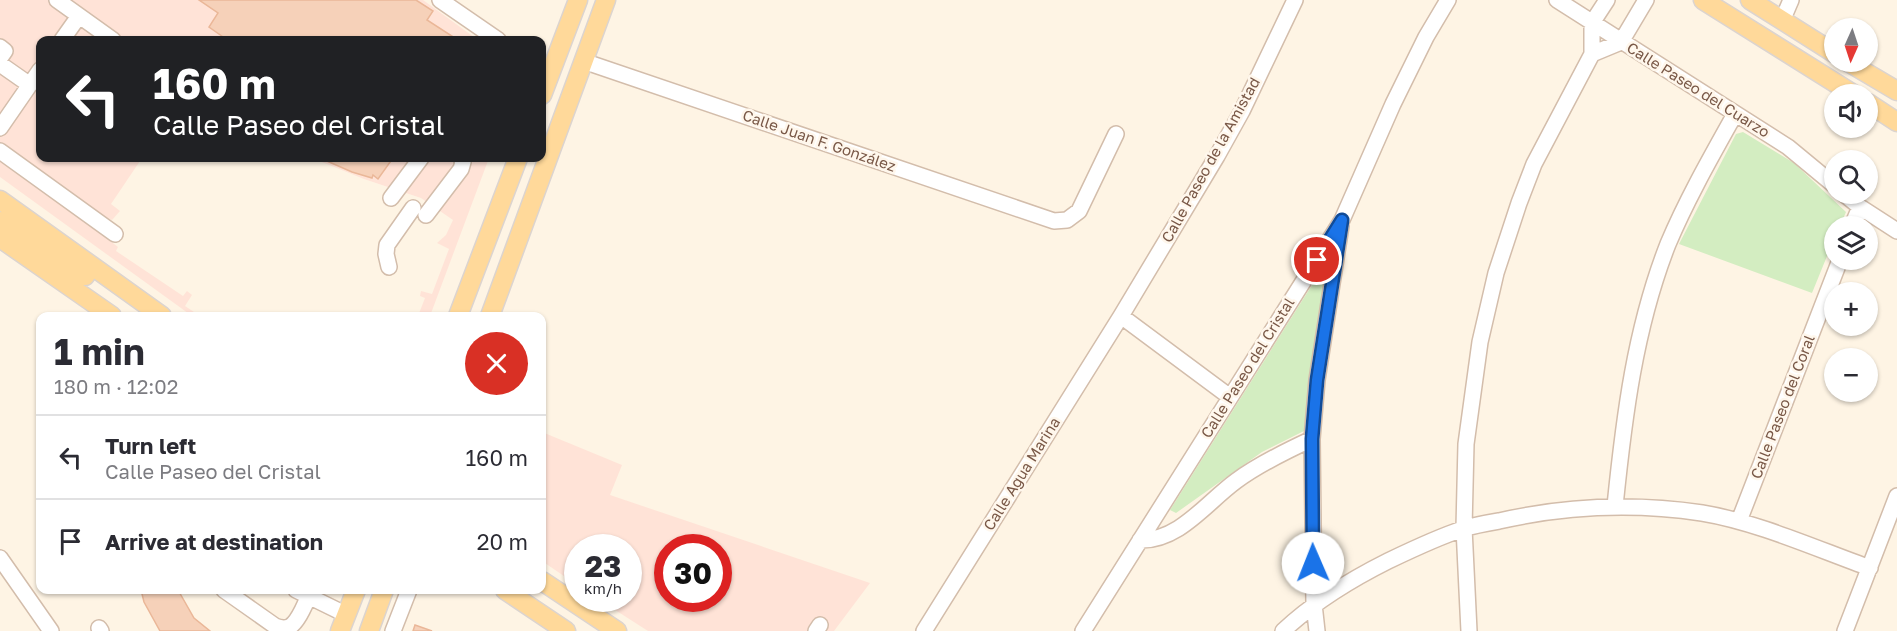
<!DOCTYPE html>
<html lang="en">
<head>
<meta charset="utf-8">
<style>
	:root { --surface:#fff; --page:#f7f7f7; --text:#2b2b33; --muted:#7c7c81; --line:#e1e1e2 }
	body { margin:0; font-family:"Golos Text",sans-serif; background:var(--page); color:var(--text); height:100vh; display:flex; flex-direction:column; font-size:22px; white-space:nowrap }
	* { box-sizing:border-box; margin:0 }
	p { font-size:20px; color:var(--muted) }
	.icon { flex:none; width:33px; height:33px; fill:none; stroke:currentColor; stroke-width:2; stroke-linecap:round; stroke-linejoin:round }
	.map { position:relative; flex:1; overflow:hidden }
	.drawer { position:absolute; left:36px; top:312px; width:510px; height:282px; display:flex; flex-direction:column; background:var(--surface); border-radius:12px; box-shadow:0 2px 4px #0004 }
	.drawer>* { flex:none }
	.hud { position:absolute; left:36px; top:36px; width:510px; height:126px; border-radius:12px; box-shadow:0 2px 4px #0004; background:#202124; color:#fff; overflow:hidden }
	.needle { width:39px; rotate:183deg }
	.controls { position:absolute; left:1824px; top:18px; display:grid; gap:12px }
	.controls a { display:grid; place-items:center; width:54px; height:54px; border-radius:50%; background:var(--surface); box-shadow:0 2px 4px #0004; font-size:30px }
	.speed { position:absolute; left:564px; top:534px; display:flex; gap:12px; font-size:30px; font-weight:700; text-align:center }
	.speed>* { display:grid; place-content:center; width:78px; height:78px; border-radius:50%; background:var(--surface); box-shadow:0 2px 4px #0004; line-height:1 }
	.speed small { font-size:15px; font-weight:400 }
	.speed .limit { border:9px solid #d22; background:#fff; color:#111 }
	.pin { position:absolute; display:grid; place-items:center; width:51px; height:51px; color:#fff; margin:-26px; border:3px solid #fff; border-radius:50%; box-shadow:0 2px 6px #0007 }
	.me { position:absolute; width:66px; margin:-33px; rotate:359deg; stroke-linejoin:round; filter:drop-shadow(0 0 4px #0008) }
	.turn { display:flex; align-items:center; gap:21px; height:126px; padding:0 18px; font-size:27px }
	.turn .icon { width:78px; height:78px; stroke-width:2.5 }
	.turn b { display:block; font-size:42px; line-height:51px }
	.round { display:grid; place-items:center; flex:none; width:63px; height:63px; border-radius:32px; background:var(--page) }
	.summary { display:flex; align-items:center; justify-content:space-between; height:102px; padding:0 18px }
	h1 { font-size:36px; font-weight:700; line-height:45px }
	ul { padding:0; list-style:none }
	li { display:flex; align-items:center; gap:18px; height:84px; padding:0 18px; border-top:2px solid var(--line) }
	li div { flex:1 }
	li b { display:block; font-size:22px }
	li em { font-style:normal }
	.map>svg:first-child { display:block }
</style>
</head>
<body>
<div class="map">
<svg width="1897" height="631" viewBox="0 0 1897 631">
	<rect width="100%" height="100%" fill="#fef4e4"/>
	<path fill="#ffe3d7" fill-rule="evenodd" d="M0,0H423L478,40H40V158H142L111,204L120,211L112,220L101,215L92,227L118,247L116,251L183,296L187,291L192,295L185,306L200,316H192L0,177Z
		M312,158H489L430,316H418L425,298L420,296L421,291L432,294L449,249L437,243L446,235L453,220L421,198L364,179Z
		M542,432L622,465L610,495L870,583L834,631H648L598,599L628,598V548H578L577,585L542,561ZM668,548H718V598H668Z"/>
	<path fill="#d3edc1" d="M1743,132L1794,163L1846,212L1840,226H1834V239L1812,293L1679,244L1736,134Z
		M1319,274L1326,279L1315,340L1304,431L1262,452L1176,513L1170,510Z"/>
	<path fill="#f6d1b9" stroke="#eab798" stroke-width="1.5" d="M199,0H416L433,11L427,20L458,40H225L226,39L209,27L218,13Z
		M320,158H393L378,179L373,175L372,178L352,172Z
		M141,590H178L194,618L210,631H160L144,602Z
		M415,625L432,631H413Z"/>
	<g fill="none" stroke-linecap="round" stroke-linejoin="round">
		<g stroke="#d3bdab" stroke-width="18">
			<path id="minor" d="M57,0L113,40
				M440,0L498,40
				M1557,0L1788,147L1834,185
				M1782,21L1791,0
				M62,40L79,16
				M0,47L5,51L0,58
				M1592,54L1621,42L1646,0
				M583,61L1054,221L1067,220L1079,211L1116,134
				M0,64L30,85
				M0,128L40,70
				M0,151L115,234
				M1844,194L1860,207L1897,231
				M391,198L421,158
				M426,215L461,169L463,162L461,158
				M1852,226L1860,207
				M389,267L386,254L387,245L413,208
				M1121,316L1230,397
				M1615,506C1624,417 1635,328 1668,244C1687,199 1711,157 1735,114
				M1739,521L1840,260
				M1140,540C1179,541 1206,503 1236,481C1259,464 1286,451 1312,439
				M0,558L51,631
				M224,590L275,626C280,628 284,629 289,627C298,623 308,599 310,590
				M296,590L347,615
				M99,628L101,631
				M393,631L409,590
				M816,631L820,625
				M924,631L1121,316L1217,156L1242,111L1295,0
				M1083,631L1342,220L1393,104L1426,37L1448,0
				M1283,631C1314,602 1350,580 1388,561C1413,549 1438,537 1463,529C1475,525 1487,523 1499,521C1565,506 1634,503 1702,513C1757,522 1817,549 1870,568
				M1317,631L1314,604L1312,439L1317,380L1341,226
				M1469,631L1464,528L1466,444L1480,342L1496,273L1519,203L1534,164L1592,54V23L1607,0
				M1845,631L1897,496"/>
		</g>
		<g stroke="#dcd4cf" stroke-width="21">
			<path id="major" d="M1703,0L1853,94
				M1750,0L1834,53
				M1848,62L1897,91
				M542,95L578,0
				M1868,103L1897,122
				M0,200L162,316
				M0,221L78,276H85L92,266
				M0,238L112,316
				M458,316L518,158
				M490,316L606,0
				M542,581L617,631
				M505,590L566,631
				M340,631L356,590
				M369,631L384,590"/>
		</g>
		<use href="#minor" stroke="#fff" stroke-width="15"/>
		<use href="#major" stroke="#ffd99a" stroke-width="18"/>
	</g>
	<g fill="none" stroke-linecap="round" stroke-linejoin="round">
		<g stroke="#114b97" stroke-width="15">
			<path id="route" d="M1313,563L1312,439L1317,380L1342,220L1317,260"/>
		</g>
		<use href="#route" stroke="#1a73e8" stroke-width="10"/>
	</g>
	<g text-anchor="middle" stroke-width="5" stroke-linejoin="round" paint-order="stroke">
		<g font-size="15" fill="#795847" stroke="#fff7ec">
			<text transform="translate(1698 90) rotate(32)" y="5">Calle Paseo del Cuarzo</text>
			<text transform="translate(819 141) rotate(19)" y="5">Calle Juan F. González</text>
			<text transform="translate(1211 160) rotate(-61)" y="5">Calle Paseo de la Amistad</text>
			<text transform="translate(1248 368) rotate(-58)" y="5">Calle Paseo del Cristal</text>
			<text transform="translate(1783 407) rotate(-69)" y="5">Calle Paseo del Coral</text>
			<text transform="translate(1022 474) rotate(-58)" y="5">Calle Agua Marina</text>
		</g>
	</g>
</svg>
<div class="controls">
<a><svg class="needle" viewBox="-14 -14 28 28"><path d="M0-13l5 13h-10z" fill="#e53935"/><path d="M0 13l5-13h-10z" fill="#7c7c81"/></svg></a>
<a><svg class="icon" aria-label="sound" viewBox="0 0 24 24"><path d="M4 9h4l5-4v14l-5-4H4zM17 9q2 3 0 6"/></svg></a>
<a><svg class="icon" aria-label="search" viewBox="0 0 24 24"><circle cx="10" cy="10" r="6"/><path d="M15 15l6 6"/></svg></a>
<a><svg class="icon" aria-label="layers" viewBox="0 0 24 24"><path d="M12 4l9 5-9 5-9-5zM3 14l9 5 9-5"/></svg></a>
<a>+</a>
<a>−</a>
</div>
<div class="speed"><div>23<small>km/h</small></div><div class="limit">30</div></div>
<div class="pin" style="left:1317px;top:260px;background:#d93025"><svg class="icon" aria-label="arrive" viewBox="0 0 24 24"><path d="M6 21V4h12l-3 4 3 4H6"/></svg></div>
<svg class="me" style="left:1313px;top:563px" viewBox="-20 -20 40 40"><circle r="19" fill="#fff"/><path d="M0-13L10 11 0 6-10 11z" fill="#1a73e8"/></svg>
<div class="hud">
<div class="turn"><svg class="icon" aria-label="left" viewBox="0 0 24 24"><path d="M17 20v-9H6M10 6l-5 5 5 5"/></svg><div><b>160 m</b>Calle Paseo del Cristal</div></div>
</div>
<section class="drawer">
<div class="summary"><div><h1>1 min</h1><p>180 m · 12:02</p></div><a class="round" style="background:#d93025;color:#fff"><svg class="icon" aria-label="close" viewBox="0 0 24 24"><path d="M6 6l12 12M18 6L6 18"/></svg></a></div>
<ul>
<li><svg class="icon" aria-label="left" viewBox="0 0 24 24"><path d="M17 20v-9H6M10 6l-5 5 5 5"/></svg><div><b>Turn left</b><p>Calle Paseo del Cristal</p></div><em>160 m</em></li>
<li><svg class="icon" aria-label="arrive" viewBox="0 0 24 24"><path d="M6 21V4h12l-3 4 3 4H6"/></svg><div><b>Arrive at destination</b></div><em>20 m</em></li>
</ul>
</section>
</div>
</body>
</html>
